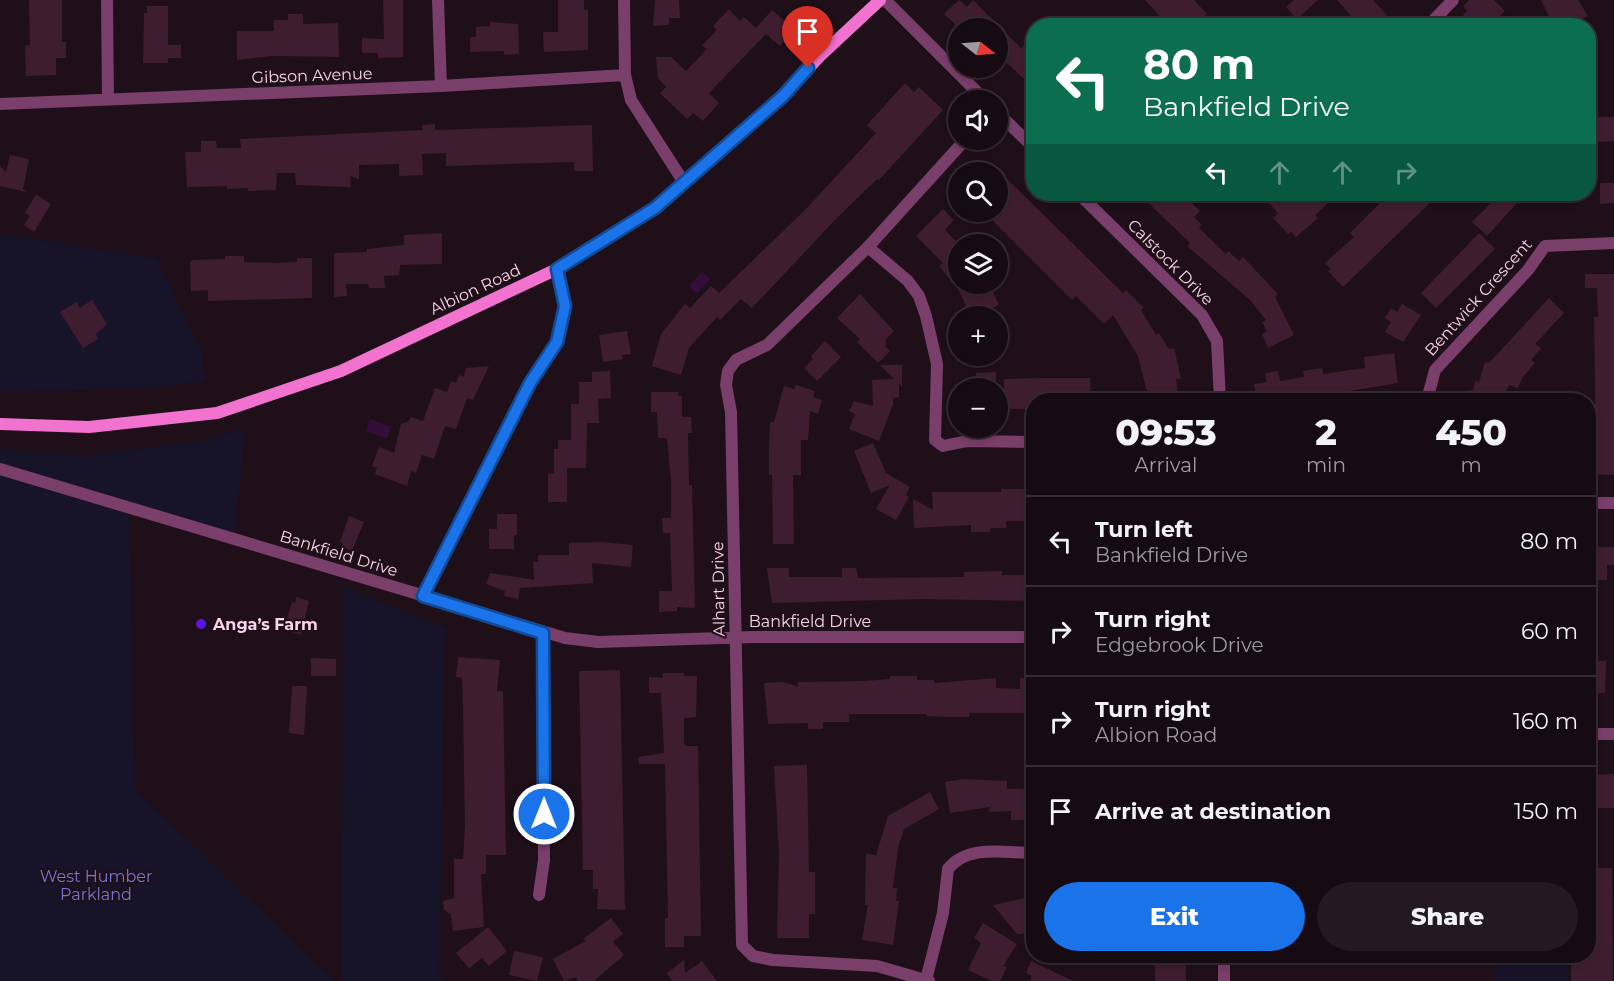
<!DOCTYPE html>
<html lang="en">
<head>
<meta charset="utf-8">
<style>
	:root { --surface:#170b13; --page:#241921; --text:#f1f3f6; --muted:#9e9ba0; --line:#362b33; --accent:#1a73e8 }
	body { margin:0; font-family:Montserrat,sans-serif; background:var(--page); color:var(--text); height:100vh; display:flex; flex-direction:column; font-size:22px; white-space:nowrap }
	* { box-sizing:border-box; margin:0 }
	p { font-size:20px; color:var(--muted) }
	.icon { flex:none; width:33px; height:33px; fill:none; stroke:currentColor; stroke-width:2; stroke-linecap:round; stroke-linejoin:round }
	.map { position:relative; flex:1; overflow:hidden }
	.side { position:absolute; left:1026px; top:393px; width:570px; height:570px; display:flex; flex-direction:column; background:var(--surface); border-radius:24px; box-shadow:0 3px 9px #0003,0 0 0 2px var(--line) }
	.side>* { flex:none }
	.guide { position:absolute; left:1026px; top:18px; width:570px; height:183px; border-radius:24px; box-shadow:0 3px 9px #0003,0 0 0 2px var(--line); background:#0b6e4f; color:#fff; overflow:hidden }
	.needle { width:39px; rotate:107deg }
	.fabs { position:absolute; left:948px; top:18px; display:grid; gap:12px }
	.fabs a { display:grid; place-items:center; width:60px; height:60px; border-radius:50%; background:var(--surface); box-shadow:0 3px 9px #0003,0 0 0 2px var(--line); font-size:30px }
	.pin { position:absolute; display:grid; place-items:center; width:51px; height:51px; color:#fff; margin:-62px -26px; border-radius:50% 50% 50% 0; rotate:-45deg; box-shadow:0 0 6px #0007 }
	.pin .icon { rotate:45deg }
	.me { position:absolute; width:66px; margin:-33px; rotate:0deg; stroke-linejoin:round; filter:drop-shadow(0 0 4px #0008) }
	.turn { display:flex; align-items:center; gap:21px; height:126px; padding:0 18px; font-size:27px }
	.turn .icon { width:78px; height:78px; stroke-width:2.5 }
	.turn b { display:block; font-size:42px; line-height:51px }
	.lanes { display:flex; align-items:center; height:57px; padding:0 18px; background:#0003; justify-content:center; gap:30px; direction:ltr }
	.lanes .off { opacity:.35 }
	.eta { display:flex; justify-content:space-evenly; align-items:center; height:102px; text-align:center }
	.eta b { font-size:36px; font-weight:800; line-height:42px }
	.button { display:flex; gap:12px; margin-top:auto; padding:12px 18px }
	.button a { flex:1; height:69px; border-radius:36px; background:var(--accent); color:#fff; font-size:24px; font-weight:800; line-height:69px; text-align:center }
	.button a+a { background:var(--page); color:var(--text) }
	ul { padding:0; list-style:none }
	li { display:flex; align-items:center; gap:18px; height:90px; padding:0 18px; border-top:2px solid var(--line) }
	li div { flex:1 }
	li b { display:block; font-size:22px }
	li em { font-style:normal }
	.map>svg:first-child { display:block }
</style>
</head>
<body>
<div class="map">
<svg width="1614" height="981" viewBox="0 0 1614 981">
	<rect width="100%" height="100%" fill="#1f0f19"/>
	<path fill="#171329" d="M0,234L157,258L201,350L205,381L137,389L0,392Z
		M245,428L235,535L129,507L135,789L334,981H0V450L85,455L198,442Z
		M344,586L445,628L439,978L449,981H341Z
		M1535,956H1568V981H1495V963H1535Z"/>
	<path fill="#340e3a" d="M702,272L710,279L697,294L689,286Z
		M370,419L391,427L387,439L366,431Z"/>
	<path fill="#3f1d30" d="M29,0H62V42H66V58H56V75L26,76L25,46L30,45Z
		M383,0H403V57L378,58V53H362V38L384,39Z
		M558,0H584V10H588V50L544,52L543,32H558Z
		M655,0H679L680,18H669V25L653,26Z
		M959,0L967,7L973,0L1021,48L1026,42L1034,49V88L998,55V28H959L944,14Z
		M1145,0H1194L1207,14L1194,26H1169Z
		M1294,0H1318L1297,19L1286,7Z
		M1337,0H1373L1397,26H1360Z
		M1469,0H1494L1505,11L1499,17L1506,26H1473L1463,15L1467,11L1463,6Z
		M1541,0H1578L1588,16L1582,19L1586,26H1554Z
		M147,6H168V45H181V58H168V63H143L144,13H147Z
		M729,9L740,21L744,17L756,28L772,10L795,30L780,46L766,34L709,93L719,103L703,121L693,113L687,119L660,93L666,87L658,78L656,57H671L686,71L707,49L702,45L717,30L713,26Z
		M288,14H303V24L338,23L339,57L271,56L237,60V31H274V20H288Z
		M490,22L518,24L519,54L504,55V51L470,52V37H476V27L490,26Z
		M905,83L914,92L919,87L943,110L879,180L877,179L834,221L752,308L741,299L720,320L717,317L689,348L681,375L652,366L661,334L685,304L690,308L711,286L719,293L806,209L876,133L867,125Z
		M1595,117H1614V141L1596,142Z
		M435,124V130L592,125L593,171H574V162L446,166V153L422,154L423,175L399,176V164L359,165V179L350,176L351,187L296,185L295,173H277L276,190L248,191V188L227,189V186L187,187L185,152H201V141H216L217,148H241L240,139L423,130L422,125Z
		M10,155L29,159L23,189L27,192L0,186V166L6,172Z
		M998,170L1123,293L1126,290L1144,308L1141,310L1156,335L1159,333L1169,349L1174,348L1181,378L1176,379L1178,400H1149L1138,356L1113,315L1104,324L1076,296L1072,300L991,219L998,213Z
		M1600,183H1614V203L1600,204Z
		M36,194L51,204L34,232L24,225L30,216L25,213Z
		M1139,194H1182L1200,211L1194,217L1202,225L1199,228L1226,254L1228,251L1239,261L1243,257L1278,294L1275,297L1294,335L1268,348L1262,334L1267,331L1262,322L1266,320L1250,300L1187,246L1190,243Z
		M1260,194H1338L1315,215L1318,218L1296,237L1291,232L1288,234L1273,218L1278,213Z
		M1389,194H1439L1343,287L1328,271L1331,269L1325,263L1354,237L1350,233Z
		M1500,194H1525L1487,236L1472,222Z
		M943,209L954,220L945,230L958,243V284H989L999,305L973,316H971L958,289L939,266L943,263L916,236Z
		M442,233V264L400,265L399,275L384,276L385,288H369L368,284H346L347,296L334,297V253L367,252V249L404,245V235Z
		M1479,233L1495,249L1436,308L1421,293Z
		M225,256H244V262L274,263L297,262V258H312V298L208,301V290L191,291L190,262L193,260L225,259Z
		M1585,274H1614V475L1590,474L1592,446H1596L1594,317H1598L1597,288H1585Z
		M860,294L894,331L885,340L887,343L885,346L890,351L878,363L857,342L860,339L837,318Z
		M1549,298L1564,313L1535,344L1541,348L1531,360L1535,363L1522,378L1518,388L1509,385L1502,400L1449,398V393L1473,390L1475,381L1479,382L1485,362L1489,363Z
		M92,300L107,324L96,334L98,339L83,348L60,312L77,302L80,308Z
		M1402,304L1421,315L1403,342L1385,332L1391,322L1385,318L1391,308L1397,312Z
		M627,331L631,354L622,355L623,359L603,362L599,335Z
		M825,341L841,357L817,381L804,368L813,359L811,356Z
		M1394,353L1398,383L1294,400H1257L1254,384L1267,382L1265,373L1278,371L1280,381L1304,377L1303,371L1322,368L1323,374L1365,368L1364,357Z
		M880,365H902V387L899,383V397L893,398V404L879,441L849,429L855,414L849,411L854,401L873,406L872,380L894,379Z
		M489,366L473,400L467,398L456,429L445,426L434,459L422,455L416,473L411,471L407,486L375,474L377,468L372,466L379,447L394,453L401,424L409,421L411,417L423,421L435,388L447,392L451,381L456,383L459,375L464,377L466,368Z
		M610,371L611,398L598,399L599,423H587L586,468H567V502H548V474L554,473V449H558V440H571V404H579V382H592V372Z
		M996,372V388H976V373Z
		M1042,378H1090L1091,400H1030V409H1004V379Z
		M796,385L815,391L813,397L822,400L818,414L810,411L808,440H801V475H793L794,544H773L772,475H769V447L770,422H774L784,386L794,389Z
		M651,392H679L678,396H682V417H691L692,433H688L689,485H692L695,608L677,607V611L659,612V591H672L670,533H663L662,518H671V481L667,438H658L657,412H651Z
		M873,443L886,473L910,487L906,495L909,497L896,520L876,509L890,485L871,493L854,451Z
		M1001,489H1034V521H1006V528H990V532H971V525L914,528L913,499L933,510L932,492H1001Z
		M497,514H517V535H514V549H489V529H497Z
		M349,516L364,522L352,551L342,547L343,543L340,542Z
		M602,542L633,545L631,567L592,563L593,583L520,588L518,599L504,596L505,591L486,584L490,573L534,580L533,562H538V555H569V543Z
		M1588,547H1614V565H1607V580H1588Z
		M767,568H789V577H842V568H856L858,578L964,577V572L1002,571L1001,575H1034V594H1025V601L924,599L772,603Z
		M296,597L309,601L301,635L284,630L292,602L295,603Z
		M458,657L500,660L497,691H503L506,855H486V874H481L484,927L453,931L451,915L444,910L443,901L454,898V859H463L465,825L463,712L462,678L456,677Z
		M311,658L336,659V676H311Z
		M1588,661H1606L1605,693H1588Z
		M620,670L625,910L597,909L598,889H593V870H583L579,671Z
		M663,673H684V676H697L696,717L684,718V742L685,746H698L701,936H684V947H665V918H668L665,764H639L638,757L664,753L661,693H649V677L663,678Z
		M890,676H917V680H934V683L996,678V688L1020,689V678H1034V713H969V717H950L927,716V714H849V722H823V729H808V723L768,724L764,683L784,682L798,687V682L865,681L890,679Z
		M292,686H307L304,735L289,733Z
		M807,765L809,872H815V914H809V938H777L779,853L774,766Z
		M1614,774V808H1588V794H1597V775Z
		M964,779L1007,781V789H1031V820H1011V811L989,812L990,807L950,813L945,782Z
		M930,792L939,809L904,829L898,848L893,888H897L896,901H899L893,945L862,940L868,905H865L866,854L876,855L888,816Z
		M1595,868H1612L1613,981H1571V956H1588V871H1595Z
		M1029,897L1034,916L1023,934H1017L993,905Z
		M611,918L623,934L613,942L624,955L594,981H578L576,977L564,981L553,959L586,941L583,939Z
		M983,923L1017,944L1003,966L1007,967L1000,981H992L968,970L981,943L974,938Z
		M488,927L507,951L489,966L482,958L469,968L456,953Z
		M514,951L543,957L537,981L509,975Z
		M1155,956H1186V981H1155Z
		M684,960L685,973L702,961L717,981H672L667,973Z
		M1031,961L1073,981H1030L1032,976L1026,973Z"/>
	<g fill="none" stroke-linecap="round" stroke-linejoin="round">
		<path stroke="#7a3e6a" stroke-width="12" d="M107,0L108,99
			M438,0L441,86
			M624,0L625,75L631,100L683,181
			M885,0L985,100
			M1428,26L1453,0
			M0,104L441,86L625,75
			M998,113L1034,148
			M1079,194L1202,315L1217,341L1220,400
			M868,247L908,281L919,296L926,316L937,364L935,440L943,446L967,441L1034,442
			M1427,400L1435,370L1528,270L1545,246L1614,243
			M0,469L565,638L598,642L753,637H1034
			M1588,503H1614
			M423,596L530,383L557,342L565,306L557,269
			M1588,734H1614
			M539,895L544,860L543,633
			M1224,956V981
			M926,980L943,913L948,869C967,844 1005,853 1034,853
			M929,981L877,966L773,960L753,956L742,945L731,412L726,385L728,371L736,360L767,345L868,247L965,140"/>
		<path stroke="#f272d0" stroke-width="12" d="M0,424L89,427L217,413L341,371L557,269L655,209L783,96L821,55L880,0"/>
	</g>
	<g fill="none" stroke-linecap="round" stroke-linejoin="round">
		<g stroke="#114b97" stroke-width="15">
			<path id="route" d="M544,814L543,633L423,596L530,383L557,342L565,306L557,269L655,208L783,96L808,68"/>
		</g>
		<use href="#route" stroke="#1a73e8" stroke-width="10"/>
	</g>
	<circle fill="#5b16e3" stroke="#1f0f19" stroke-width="2" cx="201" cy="624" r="6"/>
	<g text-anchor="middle" stroke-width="4.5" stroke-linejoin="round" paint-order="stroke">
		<g font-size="16" fill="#fbd2ec" stroke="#1f0f19">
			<text transform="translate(312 75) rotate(-2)" y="6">Gibson Avenue</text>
			<text transform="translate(1171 262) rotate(45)" y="6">Calstock Drive</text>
			<text transform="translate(475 289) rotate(-25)" y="6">Albion Road</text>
			<text transform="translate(1478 297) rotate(-48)" y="6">Bentwick Crescent</text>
			<text transform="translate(339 553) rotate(17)" y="6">Bankfield Drive</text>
			<text transform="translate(718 589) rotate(-91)" y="6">Alhart Drive</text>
			<text x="810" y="627">Bankfield Drive</text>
		</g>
		<g font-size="16" font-weight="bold" fill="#fbd2ec" stroke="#1f0f19" text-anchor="start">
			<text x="213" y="630">Anga’s Farm</text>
		</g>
		<g font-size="16" fill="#7476d7" stroke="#1f0f19">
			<text x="96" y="882">West Humber<tspan x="96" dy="18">Parkland</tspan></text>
		</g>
	</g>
</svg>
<div class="fabs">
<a><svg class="needle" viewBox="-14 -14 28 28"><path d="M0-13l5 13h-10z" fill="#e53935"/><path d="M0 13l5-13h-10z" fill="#9e9ba0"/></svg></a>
<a><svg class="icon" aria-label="sound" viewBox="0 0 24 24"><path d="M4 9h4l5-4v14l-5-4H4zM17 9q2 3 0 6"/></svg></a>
<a><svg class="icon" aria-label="search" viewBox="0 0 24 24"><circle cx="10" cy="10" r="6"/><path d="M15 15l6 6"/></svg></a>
<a><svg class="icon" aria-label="layers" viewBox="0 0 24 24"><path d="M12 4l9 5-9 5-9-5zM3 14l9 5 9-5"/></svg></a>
<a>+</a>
<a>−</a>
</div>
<div class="pin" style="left:808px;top:68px;background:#d93025"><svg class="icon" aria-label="arrive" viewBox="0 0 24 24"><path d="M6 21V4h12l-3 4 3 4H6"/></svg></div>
<svg class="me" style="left:544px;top:814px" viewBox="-20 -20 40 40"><circle r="17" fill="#1a73e8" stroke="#fff" stroke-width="3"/><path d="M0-11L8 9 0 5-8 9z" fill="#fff"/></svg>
<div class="guide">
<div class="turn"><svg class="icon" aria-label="left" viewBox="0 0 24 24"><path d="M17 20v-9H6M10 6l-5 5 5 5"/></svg><div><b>80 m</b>Bankfield Drive</div></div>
<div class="lanes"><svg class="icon" aria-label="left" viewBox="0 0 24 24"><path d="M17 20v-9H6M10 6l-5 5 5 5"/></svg><svg class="icon off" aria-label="ahead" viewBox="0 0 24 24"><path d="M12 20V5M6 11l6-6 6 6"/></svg><svg class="icon off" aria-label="ahead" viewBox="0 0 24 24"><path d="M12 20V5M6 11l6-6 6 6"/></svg><svg class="icon off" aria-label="right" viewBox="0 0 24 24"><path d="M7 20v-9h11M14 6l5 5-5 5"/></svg></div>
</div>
<section class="side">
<div class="eta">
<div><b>09:53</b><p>Arrival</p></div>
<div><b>2</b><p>min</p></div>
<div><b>450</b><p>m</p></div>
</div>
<ul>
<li><svg class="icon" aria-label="left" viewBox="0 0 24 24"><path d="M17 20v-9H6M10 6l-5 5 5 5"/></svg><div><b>Turn left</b><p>Bankfield Drive</p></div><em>80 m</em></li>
<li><svg class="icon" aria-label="right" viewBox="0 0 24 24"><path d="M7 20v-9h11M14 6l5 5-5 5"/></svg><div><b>Turn right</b><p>Edgebrook Drive</p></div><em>60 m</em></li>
<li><svg class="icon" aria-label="right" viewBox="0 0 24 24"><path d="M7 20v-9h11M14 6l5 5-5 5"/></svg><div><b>Turn right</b><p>Albion Road</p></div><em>160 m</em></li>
<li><svg class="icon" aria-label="arrive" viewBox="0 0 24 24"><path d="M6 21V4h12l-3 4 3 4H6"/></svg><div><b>Arrive at destination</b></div><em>150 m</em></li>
</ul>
<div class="button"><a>Exit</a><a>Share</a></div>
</section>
</div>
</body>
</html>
